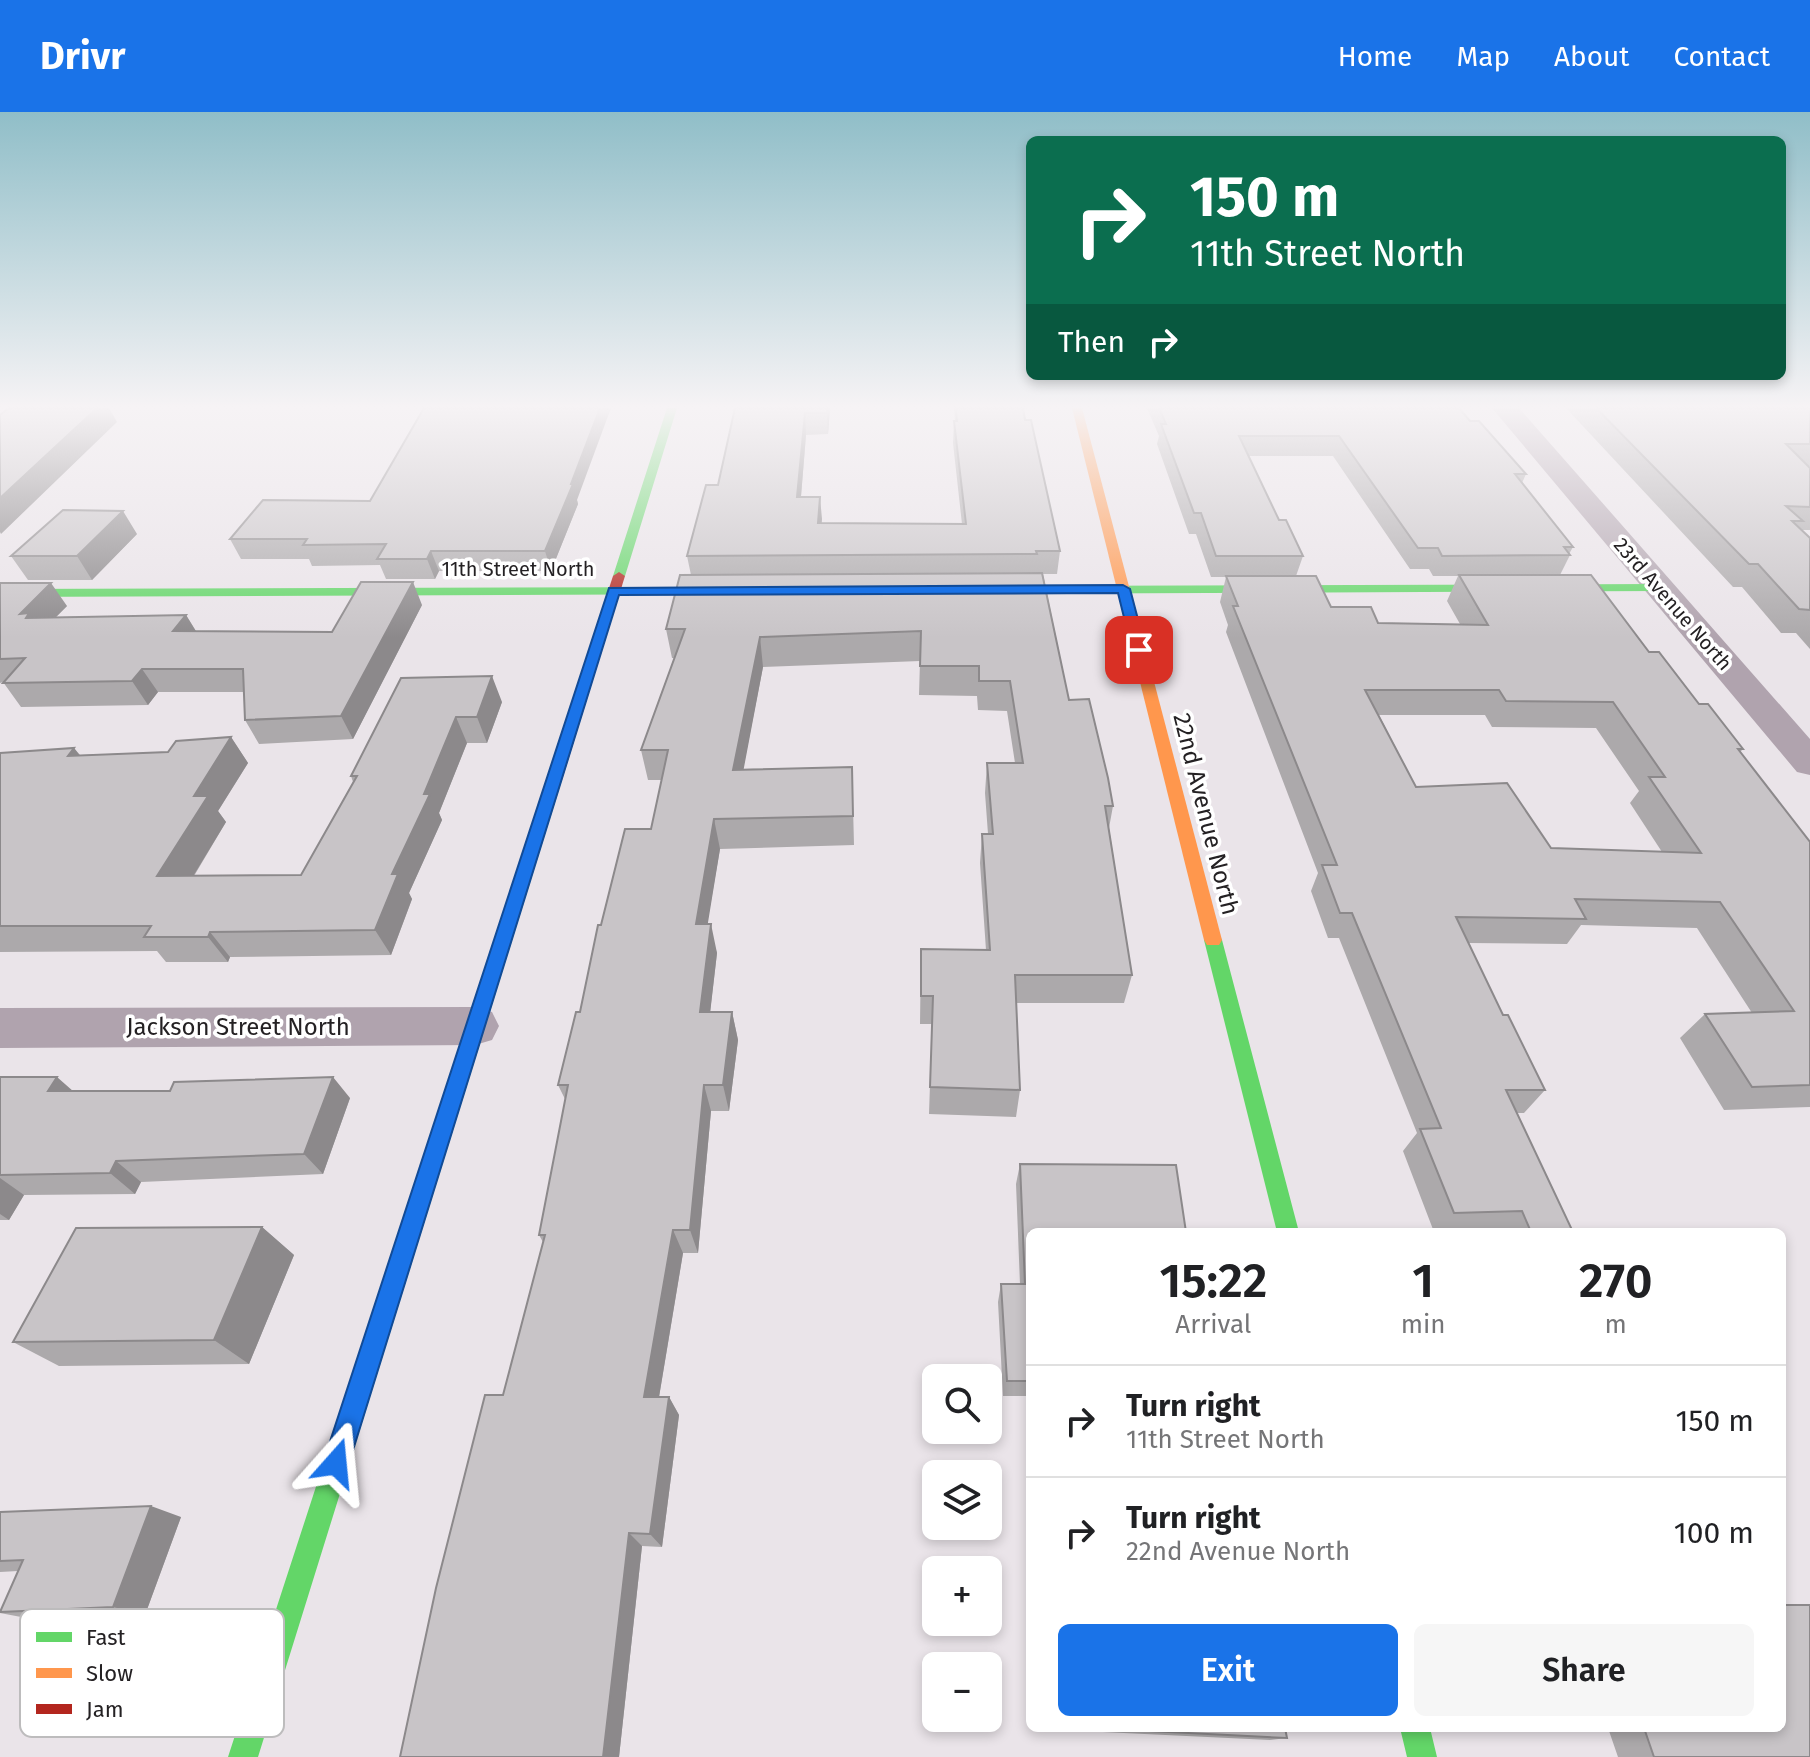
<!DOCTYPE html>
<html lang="en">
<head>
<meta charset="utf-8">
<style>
	:root { --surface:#fff; --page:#f6f6f6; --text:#202124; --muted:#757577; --line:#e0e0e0; --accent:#1a73e8 }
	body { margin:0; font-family:"Fira Sans",sans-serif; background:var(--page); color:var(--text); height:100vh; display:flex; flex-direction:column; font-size:30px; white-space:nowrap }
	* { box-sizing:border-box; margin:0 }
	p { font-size:26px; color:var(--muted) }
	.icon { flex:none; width:44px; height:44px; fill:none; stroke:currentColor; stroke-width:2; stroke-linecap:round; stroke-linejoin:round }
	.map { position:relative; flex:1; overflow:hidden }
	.sheet { position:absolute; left:1026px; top:1116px; width:760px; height:504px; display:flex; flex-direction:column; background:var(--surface); border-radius:12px; box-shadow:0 4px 12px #0003 }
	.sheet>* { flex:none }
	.guide { position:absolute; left:1026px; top:24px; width:760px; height:244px; border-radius:12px; box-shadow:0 4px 12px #0003; background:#0b6e4f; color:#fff; overflow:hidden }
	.controls { position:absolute; left:922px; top:1252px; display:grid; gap:16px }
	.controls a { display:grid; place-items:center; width:80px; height:80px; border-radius:12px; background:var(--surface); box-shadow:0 4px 12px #0003; font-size:40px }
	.pin { position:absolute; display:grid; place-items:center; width:68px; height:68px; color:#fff; margin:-34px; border-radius:16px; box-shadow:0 4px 12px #0006 }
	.me { position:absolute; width:88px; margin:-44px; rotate:18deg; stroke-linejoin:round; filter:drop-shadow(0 0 6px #0008) }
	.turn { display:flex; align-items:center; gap:28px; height:168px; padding:0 32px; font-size:36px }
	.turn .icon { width:104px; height:104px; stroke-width:2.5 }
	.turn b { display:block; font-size:56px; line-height:68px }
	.then { display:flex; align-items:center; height:76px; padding:0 32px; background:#0003; gap:16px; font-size:30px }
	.eta { display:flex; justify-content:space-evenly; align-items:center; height:136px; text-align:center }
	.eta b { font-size:48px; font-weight:600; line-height:56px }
	.primary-button { display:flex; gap:16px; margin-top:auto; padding:16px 32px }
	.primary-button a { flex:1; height:92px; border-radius:12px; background:var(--accent); color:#fff; font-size:32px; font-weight:600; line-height:92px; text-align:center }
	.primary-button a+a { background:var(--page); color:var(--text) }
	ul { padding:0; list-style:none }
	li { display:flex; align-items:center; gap:24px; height:112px; padding:0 32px; border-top:2px solid var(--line) }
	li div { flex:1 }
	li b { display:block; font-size:30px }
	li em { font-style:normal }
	header { display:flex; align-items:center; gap:48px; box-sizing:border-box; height:112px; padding:0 40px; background:var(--accent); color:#fff }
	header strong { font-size:38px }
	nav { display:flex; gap:44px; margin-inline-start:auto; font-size:28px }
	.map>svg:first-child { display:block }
</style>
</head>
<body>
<header>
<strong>Drivr</strong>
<nav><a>Home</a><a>Map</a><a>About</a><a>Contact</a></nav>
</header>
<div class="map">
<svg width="1810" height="1645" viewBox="0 0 1810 1645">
	<rect width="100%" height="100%" fill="#eae4e9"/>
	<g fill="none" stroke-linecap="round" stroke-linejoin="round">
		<path fill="#b0a3ae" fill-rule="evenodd" d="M1492,296H1519L1810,627V663L1797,660Z
			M475,895L492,900L499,914L492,928L475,933L0,936V896Z"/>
		<path fill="#63d668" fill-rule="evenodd" d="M667,296H677L625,464L614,467L613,464Z
			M1659,472L1665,476L1664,479L986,482L980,478L986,474Z
			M734,475L740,479L739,482L0,485V477Z
			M554,663L562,668L258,1645H228L546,668Z
			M1213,821L1219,823L1222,828L1299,1120H1277L1204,828L1207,823Z
			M1400,1616H1430L1437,1645H1407Z"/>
		<path fill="#ff974d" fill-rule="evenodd" d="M1072,296H1082L1222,828L1219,833H1207L1204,828Z"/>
		<path fill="#b3261e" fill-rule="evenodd" d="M619,460L625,464L562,668L554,673L548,672L546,668L613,464Z"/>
	</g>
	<path fill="#aca9ab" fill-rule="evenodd" d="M735,296H830L828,322L806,323L801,385L821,411L962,412L953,331L954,309H955L954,296H1023L1060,439L1057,462H1043L1069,588L1113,694L1109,716L1132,863L1124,891H1016L1020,978L1016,1005L929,1002L932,912H920L921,837L986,838L980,751L982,722H988L985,681L987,651H1015L1007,599L978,598L977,584L919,583L920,549L763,555L743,657L852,655L854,733L720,737L707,812L717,841L710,900H732L738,928L729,999H711L698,1141H683L659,1285H669L679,1303L662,1435L642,1434L619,1645L503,1283L543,1130L539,1123L565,987L558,973L580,900L601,813L651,717L662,668H648L641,638L674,546H672L666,517L691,463L687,444L718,373Z
		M1147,296H1459L1470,309L1526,362L1522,371L1573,435L1569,442L1570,443L1560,463L1649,540L1743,637L1740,640L1810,730V995L1724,998L1680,926L1705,902L1752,901L1697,816L1581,813L1567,832L1468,831L1503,903L1545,978L1524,1001H1517L1573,1120H1434L1403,1039L1417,1021L1339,826H1328L1311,779L1318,761L1226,520L1228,513L1220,490L1226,465H1211L1196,422H1189L1157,332L1159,324ZM1248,344H1333L1410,457H1429L1433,464H1458L1447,489L1460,512L1378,511L1331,495L1296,464L1303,444L1279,408ZM1379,603H1485L1492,615L1596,616L1639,679L1630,691L1662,740L1551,736L1416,675Z
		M1566,296H1810V354H1807L1810,356V418H1801L1810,426V537L1796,521H1781L1742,475H1733Z
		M577,388L578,392L551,459H439L435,467H386L380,453L312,454L309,447H241L230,427L370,389Z
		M137,422L92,468H28L11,444Z
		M0,471L67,494L56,505L186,503L196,519L332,520L422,493L353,627L259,632L245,608L244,580H158L148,593L21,595L3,570L0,571Z
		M401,566L502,590L487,631H467L439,701L442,708L409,781L412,787L391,843L230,845L228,850H166L157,839L0,840V641L74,636L80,643L168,640L231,625L248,651L218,699L226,710L194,764L301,763L353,670L351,664Z
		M0,965L72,979L350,986L323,1062L141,1070L135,1082L24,1083L9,1108H0Z
		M1020,1052L1030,1120V1284H1003L998,1190L1001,1172H1020L1016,1072Z
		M262,1115L294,1143L249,1252L59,1254L13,1230Z
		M0,1400L181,1405L145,1503L37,1508L0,1501L18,1459L0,1460Z
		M1082,1616H1285L1287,1626L1270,1628L1082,1619Z
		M1608,1616H1782L1810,1645H1618Z"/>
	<path fill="#8c898b" d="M97,296H109L117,310L1,422L0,420V386Z
		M600,296H611L577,388L578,392L551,459L545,439Z
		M827,296H830L828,322L827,301Z
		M805,301L806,323L799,408L797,385Z
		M820,385L822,407L820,434L818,411Z
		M123,399L137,422L92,468L77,444Z
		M431,439L439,459L435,467L427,447Z
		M413,470L422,493L353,627L341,604Z
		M51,471L67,494L42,519L20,502Z
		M186,503L200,526L173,519Z
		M760,525L763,555L738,687L733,658Z
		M142,557L158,580L148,593L132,569Z
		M492,564L502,590L487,631L477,605Z
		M456,605L467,631L439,701L442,708L409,781L412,787L391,843L375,818L392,762Z
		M231,625L248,651L218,699L226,710L178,789L157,764L194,684Z
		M74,636L94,662L68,644Z
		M714,707L720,737L703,841L696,812Z
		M711,812L717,841L707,928L700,900Z
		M210,820L230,845L228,850L208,825Z
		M732,900L738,928L729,999L723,973Z
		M57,965L82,987L48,979Z
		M333,965L350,986L323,1062L304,1042Z
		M704,973L711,999L698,1141L690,1118Z
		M116,1049L141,1070L135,1082L110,1061Z
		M0,1066L24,1083L9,1108L0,1102Z
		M262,1115L294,1143L249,1252L214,1228Z
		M673,1118L683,1141L656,1303L644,1285Z
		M669,1285L679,1303L662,1435L650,1422Z
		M151,1394L181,1405L145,1503L113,1495Z
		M629,1421L642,1434L619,1645H603Z"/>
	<path fill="#c8c4c7" stroke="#8c898b" stroke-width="2" fill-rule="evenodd" d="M9,296H97L0,386V303Z
		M424,296H600L571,372H573L545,439H431L427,447H377L386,432L303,433L307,427H230L263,388L370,389Z
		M735,296H827V301H805L797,385H820L818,411L966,412L954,309H957L956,296H1023L1025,308H1031L1060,439H1036L1037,442L687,444L706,373H718Z
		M1159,296H1459L1470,309H1479L1526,362H1515L1573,435H1564L1570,443L1442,444L1438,436H1418L1339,324H1239L1279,408H1286L1303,444H1216L1201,401H1194L1161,312H1166Z
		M1596,296H1810V332H1786L1810,356V395L1786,394L1803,409H1792L1810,426V498L1799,497L1758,452H1749Z
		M63,398L123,399L77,444H11Z
		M1042,461L1069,588L1089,587L1108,666L1113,694H1105L1132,863H1015L1020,978L930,975L933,884H921V837L990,838L982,722H993L987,651H1023L1010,569H979V554H920L921,519L760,525L733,658L852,655L853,704L714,707L696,812H711L700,900H732L723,973H704L690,1118H673L644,1285H669L650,1422L629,1421L603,1645H400L436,1476L485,1283H503L545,1123H539L568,973H558L576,900H580L598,813H601L625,717H651L668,638H641L685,517H666L680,463Z
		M1459,463H1591L1649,540H1659L1699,592H1708L1743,637H1738L1810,730V973L1752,975L1705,902L1794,899L1720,790L1575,787L1586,807L1456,805L1503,903H1508L1545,978H1506L1573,1120H1531L1522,1099L1454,1101L1420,1017L1441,1016L1352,801H1340L1322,753H1337L1233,494H1238L1226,464H1316L1331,495H1371L1378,511L1488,513ZM1365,578H1499L1506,589L1613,590L1665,665H1649L1701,741L1551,736L1507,671L1416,675Z
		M361,470H413L341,604L245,608L243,557H142L132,569L3,571L25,546L0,547V471H51L20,502L29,501L26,506L186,503L173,519L332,520Z
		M492,564L477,605H456L424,682H430L392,762H398L375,818L210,820L208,825H144L151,814H0V641L74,636L68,644L168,640L176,629L231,625L194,684H208L157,764L301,763L357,664H351L401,566Z
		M0,965H57L48,979H170L174,970L333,965L304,1042L116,1049L110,1061L0,1063Z
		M1020,1052L1176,1053L1186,1120H1030V1269H1007L1001,1172H1025Z
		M262,1115L214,1228L13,1230L76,1116Z
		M151,1394L113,1495L0,1500L23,1448L0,1449V1400Z
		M1782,1493H1810V1645H1654L1644,1616H1782Z
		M1090,1616H1285L1287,1626Z"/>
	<linearGradient id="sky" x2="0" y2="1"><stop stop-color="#90bec8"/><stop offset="0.56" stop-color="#f6f3f5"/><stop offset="1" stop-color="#f6f3f5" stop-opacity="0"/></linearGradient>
	<rect width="1810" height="526" fill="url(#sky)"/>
	<path fill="#1a73e8" stroke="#114b97" stroke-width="2" d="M1123,473L1130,477L1146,538L1144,541L1132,538L1118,481L619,483L349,1351L346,1360L336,1364L327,1360L323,1351L609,476Z"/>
	<g text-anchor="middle" stroke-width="7" stroke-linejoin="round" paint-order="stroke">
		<g font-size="20" fill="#242123" stroke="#fff">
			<text x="518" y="464">11th Street North</text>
			<text transform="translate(1673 492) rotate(49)" y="7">23rd Avenue North</text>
		</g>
		<g font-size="24" fill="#242123" stroke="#fff">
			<text transform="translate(1206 702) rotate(76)" y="8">22nd Avenue North</text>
			<text x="238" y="923">Jackson Street North</text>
		</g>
	</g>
	<rect x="20" y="1497" width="264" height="128" rx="12" fill="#fff" stroke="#bdbcbd" stroke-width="2"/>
	<rect x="36" y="1520" width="36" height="10" fill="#63d668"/>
	<rect x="36" y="1556" width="36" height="10" fill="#ff974d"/>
	<rect x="36" y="1592" width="36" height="10" fill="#b3261e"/>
	<g font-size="22" fill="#242123">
		<text x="86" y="1533">Fast</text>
		<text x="86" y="1569">Slow</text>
		<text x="86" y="1605">Jam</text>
	</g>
</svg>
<div class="controls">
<a><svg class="icon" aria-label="search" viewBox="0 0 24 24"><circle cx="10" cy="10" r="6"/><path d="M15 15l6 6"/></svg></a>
<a><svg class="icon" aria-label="layers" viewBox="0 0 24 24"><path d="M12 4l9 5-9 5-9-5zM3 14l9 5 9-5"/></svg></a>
<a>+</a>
<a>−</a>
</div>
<div class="pin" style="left:1139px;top:538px;background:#d93025"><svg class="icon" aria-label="arrive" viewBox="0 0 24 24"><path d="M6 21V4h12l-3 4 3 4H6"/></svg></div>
<svg class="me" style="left:336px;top:1351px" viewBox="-20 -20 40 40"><path d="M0-17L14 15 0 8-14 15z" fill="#1a73e8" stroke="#fff" stroke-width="4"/></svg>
<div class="guide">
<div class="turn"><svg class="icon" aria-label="right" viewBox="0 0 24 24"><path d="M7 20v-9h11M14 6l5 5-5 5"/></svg><div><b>150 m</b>11th Street North</div></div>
<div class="then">Then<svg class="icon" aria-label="right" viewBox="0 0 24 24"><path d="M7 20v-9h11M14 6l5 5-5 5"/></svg></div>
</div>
<section class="sheet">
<div class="eta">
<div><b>15:22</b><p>Arrival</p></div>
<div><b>1</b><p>min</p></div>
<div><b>270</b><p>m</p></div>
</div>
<ul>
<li><svg class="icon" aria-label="right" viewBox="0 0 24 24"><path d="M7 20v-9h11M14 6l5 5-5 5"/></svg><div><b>Turn right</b><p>11th Street North</p></div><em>150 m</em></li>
<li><svg class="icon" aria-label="right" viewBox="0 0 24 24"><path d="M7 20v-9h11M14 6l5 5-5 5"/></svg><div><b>Turn right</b><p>22nd Avenue North</p></div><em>100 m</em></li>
</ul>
<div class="primary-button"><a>Exit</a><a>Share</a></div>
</section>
</div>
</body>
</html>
